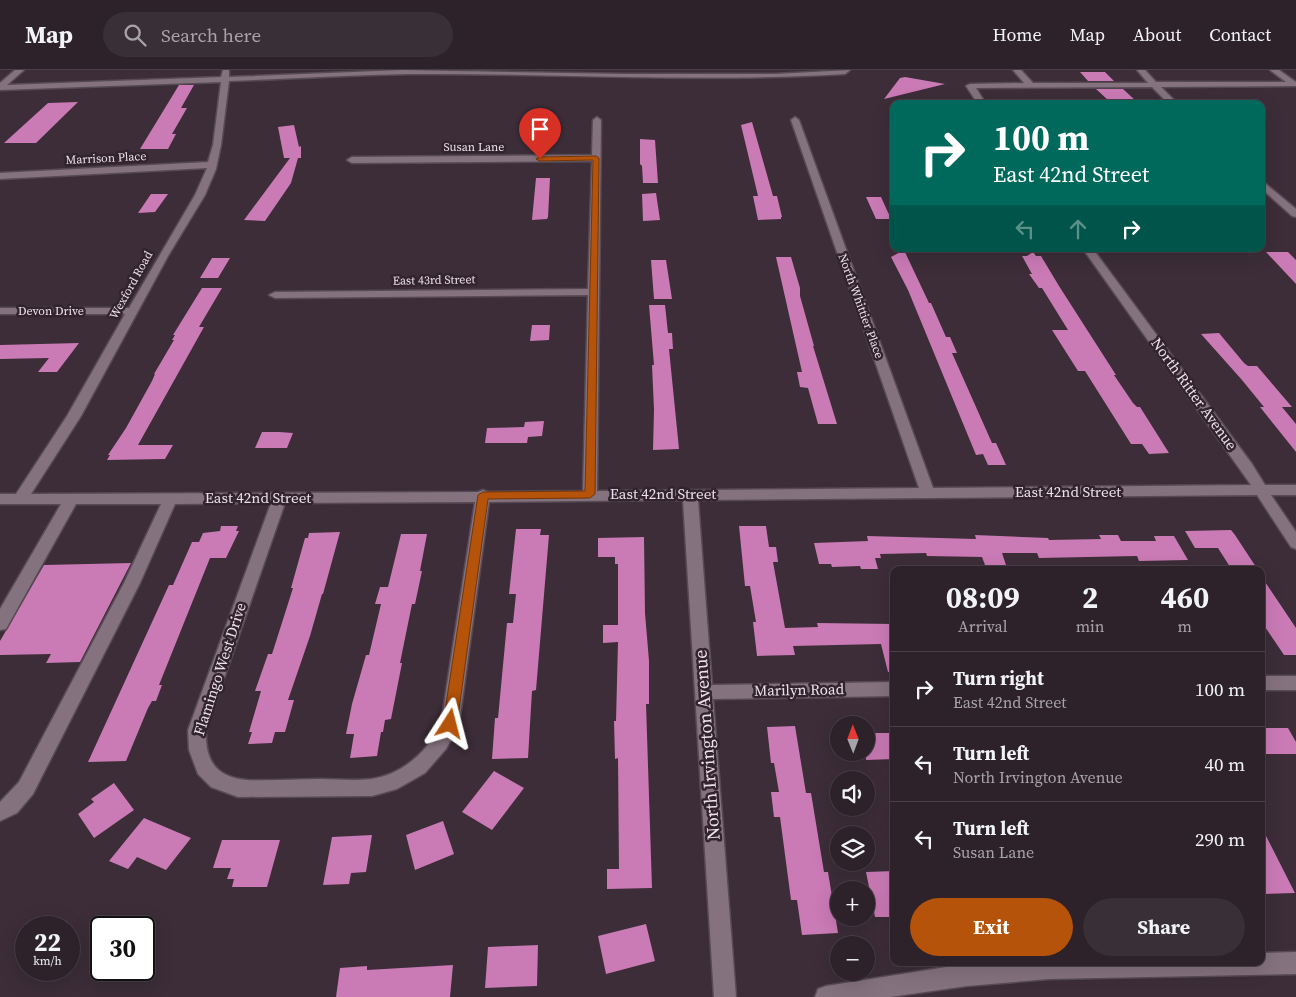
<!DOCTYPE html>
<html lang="en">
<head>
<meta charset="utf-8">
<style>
	:root { --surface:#2d222a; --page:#392f36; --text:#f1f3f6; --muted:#a7a4a8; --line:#483f47; --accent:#b45309 }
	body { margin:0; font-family:"Source Serif 4",serif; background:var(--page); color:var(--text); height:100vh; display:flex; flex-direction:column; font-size:19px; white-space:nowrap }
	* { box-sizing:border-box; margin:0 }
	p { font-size:16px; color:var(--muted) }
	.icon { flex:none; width:28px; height:28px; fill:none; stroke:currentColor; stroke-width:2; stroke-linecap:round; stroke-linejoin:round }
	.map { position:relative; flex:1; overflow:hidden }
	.panel { position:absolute; left:890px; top:496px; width:375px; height:400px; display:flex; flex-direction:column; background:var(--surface); border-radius:10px; box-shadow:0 5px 20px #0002,0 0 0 1px var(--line) }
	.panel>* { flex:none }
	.top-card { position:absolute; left:890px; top:30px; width:375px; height:152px; border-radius:10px; box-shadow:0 5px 20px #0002,0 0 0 1px var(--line); background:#00695c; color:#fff; overflow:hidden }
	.needle { width:32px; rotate:359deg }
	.controls { position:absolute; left:830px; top:646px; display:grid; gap:10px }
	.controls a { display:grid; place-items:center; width:45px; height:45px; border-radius:50%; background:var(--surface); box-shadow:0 5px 20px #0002,0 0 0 1px var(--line); font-size:25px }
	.speed { position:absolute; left:15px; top:846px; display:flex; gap:10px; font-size:25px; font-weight:700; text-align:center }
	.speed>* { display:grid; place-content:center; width:65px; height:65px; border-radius:50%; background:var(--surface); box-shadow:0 5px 20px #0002,0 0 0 1px var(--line); line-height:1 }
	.speed small { font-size:12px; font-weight:400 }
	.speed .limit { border:2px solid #111; border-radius:8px; background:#fff; color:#111 }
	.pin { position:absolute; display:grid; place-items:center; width:42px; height:42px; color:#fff; margin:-51px -21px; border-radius:50% 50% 50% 0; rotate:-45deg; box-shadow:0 0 5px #0007 }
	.pin .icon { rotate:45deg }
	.me { position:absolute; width:55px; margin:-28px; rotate:9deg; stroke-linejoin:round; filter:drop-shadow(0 0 4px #0008) }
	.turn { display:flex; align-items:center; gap:18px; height:105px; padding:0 20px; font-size:22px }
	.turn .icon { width:65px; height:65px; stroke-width:2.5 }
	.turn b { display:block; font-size:35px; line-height:42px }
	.lanes { display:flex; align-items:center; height:48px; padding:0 20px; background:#0003; justify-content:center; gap:25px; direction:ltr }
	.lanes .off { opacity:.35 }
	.eta { display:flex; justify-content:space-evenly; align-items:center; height:85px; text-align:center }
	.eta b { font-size:30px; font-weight:700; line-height:35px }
	.button { display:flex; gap:10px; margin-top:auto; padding:10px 20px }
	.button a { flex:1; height:58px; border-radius:30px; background:var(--accent); color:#fff; font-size:20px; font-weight:700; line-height:58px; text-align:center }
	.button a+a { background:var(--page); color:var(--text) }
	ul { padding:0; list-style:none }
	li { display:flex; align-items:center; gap:15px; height:75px; padding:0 20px; border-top:1px solid var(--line) }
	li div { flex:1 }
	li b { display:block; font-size:19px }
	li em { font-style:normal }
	header { display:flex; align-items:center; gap:30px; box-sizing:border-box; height:70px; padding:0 25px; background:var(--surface); border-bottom:1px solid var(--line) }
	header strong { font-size:24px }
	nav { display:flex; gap:28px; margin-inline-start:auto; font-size:18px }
	.search { width:350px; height:45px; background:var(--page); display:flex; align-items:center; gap:12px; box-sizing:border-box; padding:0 18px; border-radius:28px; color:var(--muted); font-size:19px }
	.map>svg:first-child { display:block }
</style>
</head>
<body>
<header>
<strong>Map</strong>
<div class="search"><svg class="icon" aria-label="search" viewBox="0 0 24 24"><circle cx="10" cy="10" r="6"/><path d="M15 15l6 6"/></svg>Search here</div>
<nav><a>Home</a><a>Map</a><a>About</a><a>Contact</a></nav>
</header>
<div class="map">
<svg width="1296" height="927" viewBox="0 0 1296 927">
	<rect width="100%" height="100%" fill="#3c2d38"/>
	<path fill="#ca7ab5" d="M1080,2H1105L1114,11H1088Z
		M905,7L945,14L884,29L900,8Z
		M179,15H194L181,38H187L172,64H176L168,79H140Z
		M1096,19H1123L1136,31H1109Z
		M78,32L36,73H4L48,33Z
		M752,52L773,126H777L782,147H781V149L758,150L753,126H758L741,55Z
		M294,55L299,77L301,76V88H298L291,113L265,151L244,150L290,88H284L278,57Z
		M640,69L655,70L658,113H643L642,96L640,94Z
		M536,108H550L548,147L547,149L532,150Z
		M656,123L660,150L643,151L642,124Z
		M151,124H168L155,142L138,143Z
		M866,127H881L891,149H876Z
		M904,180L929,233H931L946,267H950L957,283H952L992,373H996L1006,395H988L983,384L976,385L908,220L891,187Z
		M1033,182L1036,186H1041L1059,216L1116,305H1114L1133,333L1137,337H1140L1169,383L1149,384L1142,374H1131L1085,301H1078L1052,260H1068L1042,218H1039L1029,204H1032L1022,186H1027Z
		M1266,182H1288L1296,190V214Z
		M776,187H791L800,218V226L814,276H813L837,354H818L808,318L800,317L797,302H802Z
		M212,188H230L218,208H200Z
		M651,190H666L672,229H654Z
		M202,218H222L199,257H204L138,375H173L165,389L107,390L110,385H108L126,358L152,311L155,304H154L174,270H172L175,265H173Z
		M649,235H665L668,263H672L673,279H669L679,379L653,380L654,340L652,295H654Z
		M532,255H550L549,270L530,271Z
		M1219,263L1244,293L1248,296H1257L1292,337H1282L1296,354V382L1260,337H1264L1242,310L1201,264Z
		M79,273L57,302H38L49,288L0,289V275Z
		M544,351L542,366L528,367L527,373H485L487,358L524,357L525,352Z
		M262,362H279L293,363L287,378H255Z
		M221,456H238L236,461H239L226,488H210L159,615H162L156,631H152L148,638L126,691L88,692L169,515H173L192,472H199L203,463L220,461Z
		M739,456H766L769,477H776L778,492H773L785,558L818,557L817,553L894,554V601L888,602L881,574L793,576L795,585L757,586L753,552H756L750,516H745Z
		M516,459H541L540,465H549L536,620L532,621L528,688L492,689L495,648H498L507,553H513L516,524H509Z
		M1231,460L1235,465L1258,500H1232L1218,478H1195L1185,461Z
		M340,462L323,524H322L310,566L288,630H294L285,662H275L272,673L248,674L252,662H249L261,621H255L268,584H272L293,518H291L305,468H308L309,463Z
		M401,464H427L420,501H422L415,534H412L400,593H402L391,649L385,650L383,662H381L377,686L350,688L354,664H346L352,634L366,585H369L381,534H375L380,517H388Z
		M975,465L1048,468L1049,470L1101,469L1099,465H1118L1121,471H1156L1154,466H1174L1188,490L1139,491L1137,486L1039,488L1037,483H1002L1006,495H985L982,487L927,486L926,483L880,484L881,488H875L878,499H861L860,496L832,497L831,494H819L814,473L868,471L867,466L976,469Z
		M644,467L645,543L649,591V634H646L652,818L607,819V799H619L618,688L615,689L614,651H616L618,572L603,573V555H618V494H615V487H598V468Z
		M131,493L80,592L46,593L51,584L0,585V571L44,495Z
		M1261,506L1296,558V585H1284L1261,551Z
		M795,656L806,723H811L824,802H828L838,863L802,865L797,830H791L780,747H774L771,722H779L774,693H771L767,657Z
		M1261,658H1288L1296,672V684H1261Z
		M866,663H894V689L866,690Z
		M494,701L524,718L492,760L462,742Z
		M114,713L134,740L94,768L78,744L94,732L91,729Z
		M144,748L191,768L166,800L137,787L128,799L109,791Z
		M443,751L454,784L415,800L406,765Z
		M1261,756L1295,823L1261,824Z
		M372,765L366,802L351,803L349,814L323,815L332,767Z
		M222,770H280L267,817H232L234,809H227L231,798H213Z
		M894,801V847H875L866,802Z
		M646,854L655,891L606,904L598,866Z
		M538,875L537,916L485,918L488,877Z
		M453,895L450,927H336L340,898L367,896V900Z"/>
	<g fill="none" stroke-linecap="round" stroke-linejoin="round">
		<g stroke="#574a53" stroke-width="3">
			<path id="minor" d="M15,0H24L7,15L221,7L223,0H229V7L402,0L625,4H775L850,0L845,4C700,13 555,3 410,4C350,5 289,9 229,11L221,75L216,99L205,125L168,186L81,346L31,424L478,422L483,420L488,422L583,421L588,225L275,228L269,225L275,222L588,219L592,91L352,93L347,90L352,87L592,85L593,50L597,47L601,50L597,421L919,418L791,50L795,47L799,50L933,418L1251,415L1083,179H1093L1252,394L1265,415H1296V425H1271L1296,462V479L1291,477L1257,425L698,430L712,615L894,612V626L713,629L736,927H714L683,430L489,432L459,654L446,679L425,703L397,719L372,726L238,727L211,717L198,704L189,680L188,660L271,433L175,434L140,513L33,724L17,743L0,751V732L19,712L124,513L161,434H76L6,559L0,560V539L61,434H0V424H16L67,346L125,244H0V238H129L195,125L207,98L0,109V103L208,92L213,75L221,12L0,20V13ZM475,432L441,654C428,682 401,705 371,709C354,711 337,709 320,709C296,709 271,711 247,710C215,707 205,690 206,660L285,433Z
				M1013,0H1021L1033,13H1148L1137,0H1145L1156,12H1286L1270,0H1279L1296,12V16L1161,17L1178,34H1169L1152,17L976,18L986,34H978L966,16L970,14L1024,13Z
				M1261,110L1296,139V147L1292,146L1261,118Z
				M1261,606H1296V620H1261Z
				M1296,882V904L1049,909L967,916L890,927H815L818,919L826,916L978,892H1261V883Z"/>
		</g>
		<use href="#minor" fill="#84727e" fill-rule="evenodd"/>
	</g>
	<path fill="#b45309" stroke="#753606" d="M596,86L599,88L595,424L590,428L488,429L457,654L455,658L450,660L445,658L443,654L478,425L483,422L585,421L593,90L540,91L536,89L540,87Z"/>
	<g text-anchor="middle" stroke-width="5" stroke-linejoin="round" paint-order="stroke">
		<g font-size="12" fill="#ebe1e8" stroke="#32232e">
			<text x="474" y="81">Susan Lane</text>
			<text transform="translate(106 88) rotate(-3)" y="4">Marrison Place</text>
			<text transform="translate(434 210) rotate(-1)" y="4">East 43rd Street</text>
			<text transform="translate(131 215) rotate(-61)" y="4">Wexford Road</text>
			<text transform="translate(861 236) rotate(70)" y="4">North Whittier Place</text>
			<text x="51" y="245">Devon Drive</text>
		</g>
		<g font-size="15" fill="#ebe1e8" stroke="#32232e">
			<text transform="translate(1194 324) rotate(54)" y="5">North Ritter Avenue</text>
			<text x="1068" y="427">East 42nd Street</text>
			<text x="663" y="429">East 42nd Street</text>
			<text x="258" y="433">East 42nd Street</text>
			<text transform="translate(220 599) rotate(-72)" y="5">Flamingo West Drive</text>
			<text transform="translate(799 620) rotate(-1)" y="5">Marilyn Road</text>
		</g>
		<g font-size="18" fill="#ebe1e8" stroke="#32232e">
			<text transform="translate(707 675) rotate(-94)" y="6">North Irvington Avenue</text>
		</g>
	</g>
</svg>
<div class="controls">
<a><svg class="needle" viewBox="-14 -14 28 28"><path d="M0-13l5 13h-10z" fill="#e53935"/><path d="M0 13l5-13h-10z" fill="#a7a4a8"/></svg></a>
<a><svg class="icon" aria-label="sound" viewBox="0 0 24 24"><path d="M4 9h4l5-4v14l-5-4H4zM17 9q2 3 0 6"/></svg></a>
<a><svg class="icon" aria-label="layers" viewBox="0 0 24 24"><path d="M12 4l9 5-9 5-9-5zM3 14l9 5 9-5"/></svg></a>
<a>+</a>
<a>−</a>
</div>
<div class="speed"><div>22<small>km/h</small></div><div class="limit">30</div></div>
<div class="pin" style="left:540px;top:89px;background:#d93025"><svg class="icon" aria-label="arrive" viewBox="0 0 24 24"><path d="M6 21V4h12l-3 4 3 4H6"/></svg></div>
<svg class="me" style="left:450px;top:654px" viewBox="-20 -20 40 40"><path d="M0-17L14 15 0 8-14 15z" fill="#b45309" stroke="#fff" stroke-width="4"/></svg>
<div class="top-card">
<div class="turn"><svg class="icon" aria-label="right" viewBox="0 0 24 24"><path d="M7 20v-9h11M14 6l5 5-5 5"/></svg><div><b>100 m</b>East 42nd Street</div></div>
<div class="lanes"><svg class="icon off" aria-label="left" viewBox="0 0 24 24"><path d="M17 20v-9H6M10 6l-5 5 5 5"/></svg><svg class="icon off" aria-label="ahead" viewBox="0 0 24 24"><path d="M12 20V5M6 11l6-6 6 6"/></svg><svg class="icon" aria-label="right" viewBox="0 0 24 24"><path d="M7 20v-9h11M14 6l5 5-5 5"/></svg></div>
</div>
<section class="panel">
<div class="eta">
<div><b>08:09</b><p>Arrival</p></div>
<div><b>2</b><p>min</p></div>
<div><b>460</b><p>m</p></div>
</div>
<ul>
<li><svg class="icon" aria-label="right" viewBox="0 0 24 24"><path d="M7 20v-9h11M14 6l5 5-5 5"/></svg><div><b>Turn right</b><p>East 42nd Street</p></div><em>100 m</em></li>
<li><svg class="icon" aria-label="left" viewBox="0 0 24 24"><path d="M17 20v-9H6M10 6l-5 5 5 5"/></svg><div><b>Turn left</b><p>North Irvington Avenue</p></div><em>40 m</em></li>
<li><svg class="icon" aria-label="left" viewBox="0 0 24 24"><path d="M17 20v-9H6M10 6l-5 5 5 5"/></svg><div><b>Turn left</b><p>Susan Lane</p></div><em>290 m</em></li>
</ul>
<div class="button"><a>Exit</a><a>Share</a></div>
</section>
</div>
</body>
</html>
